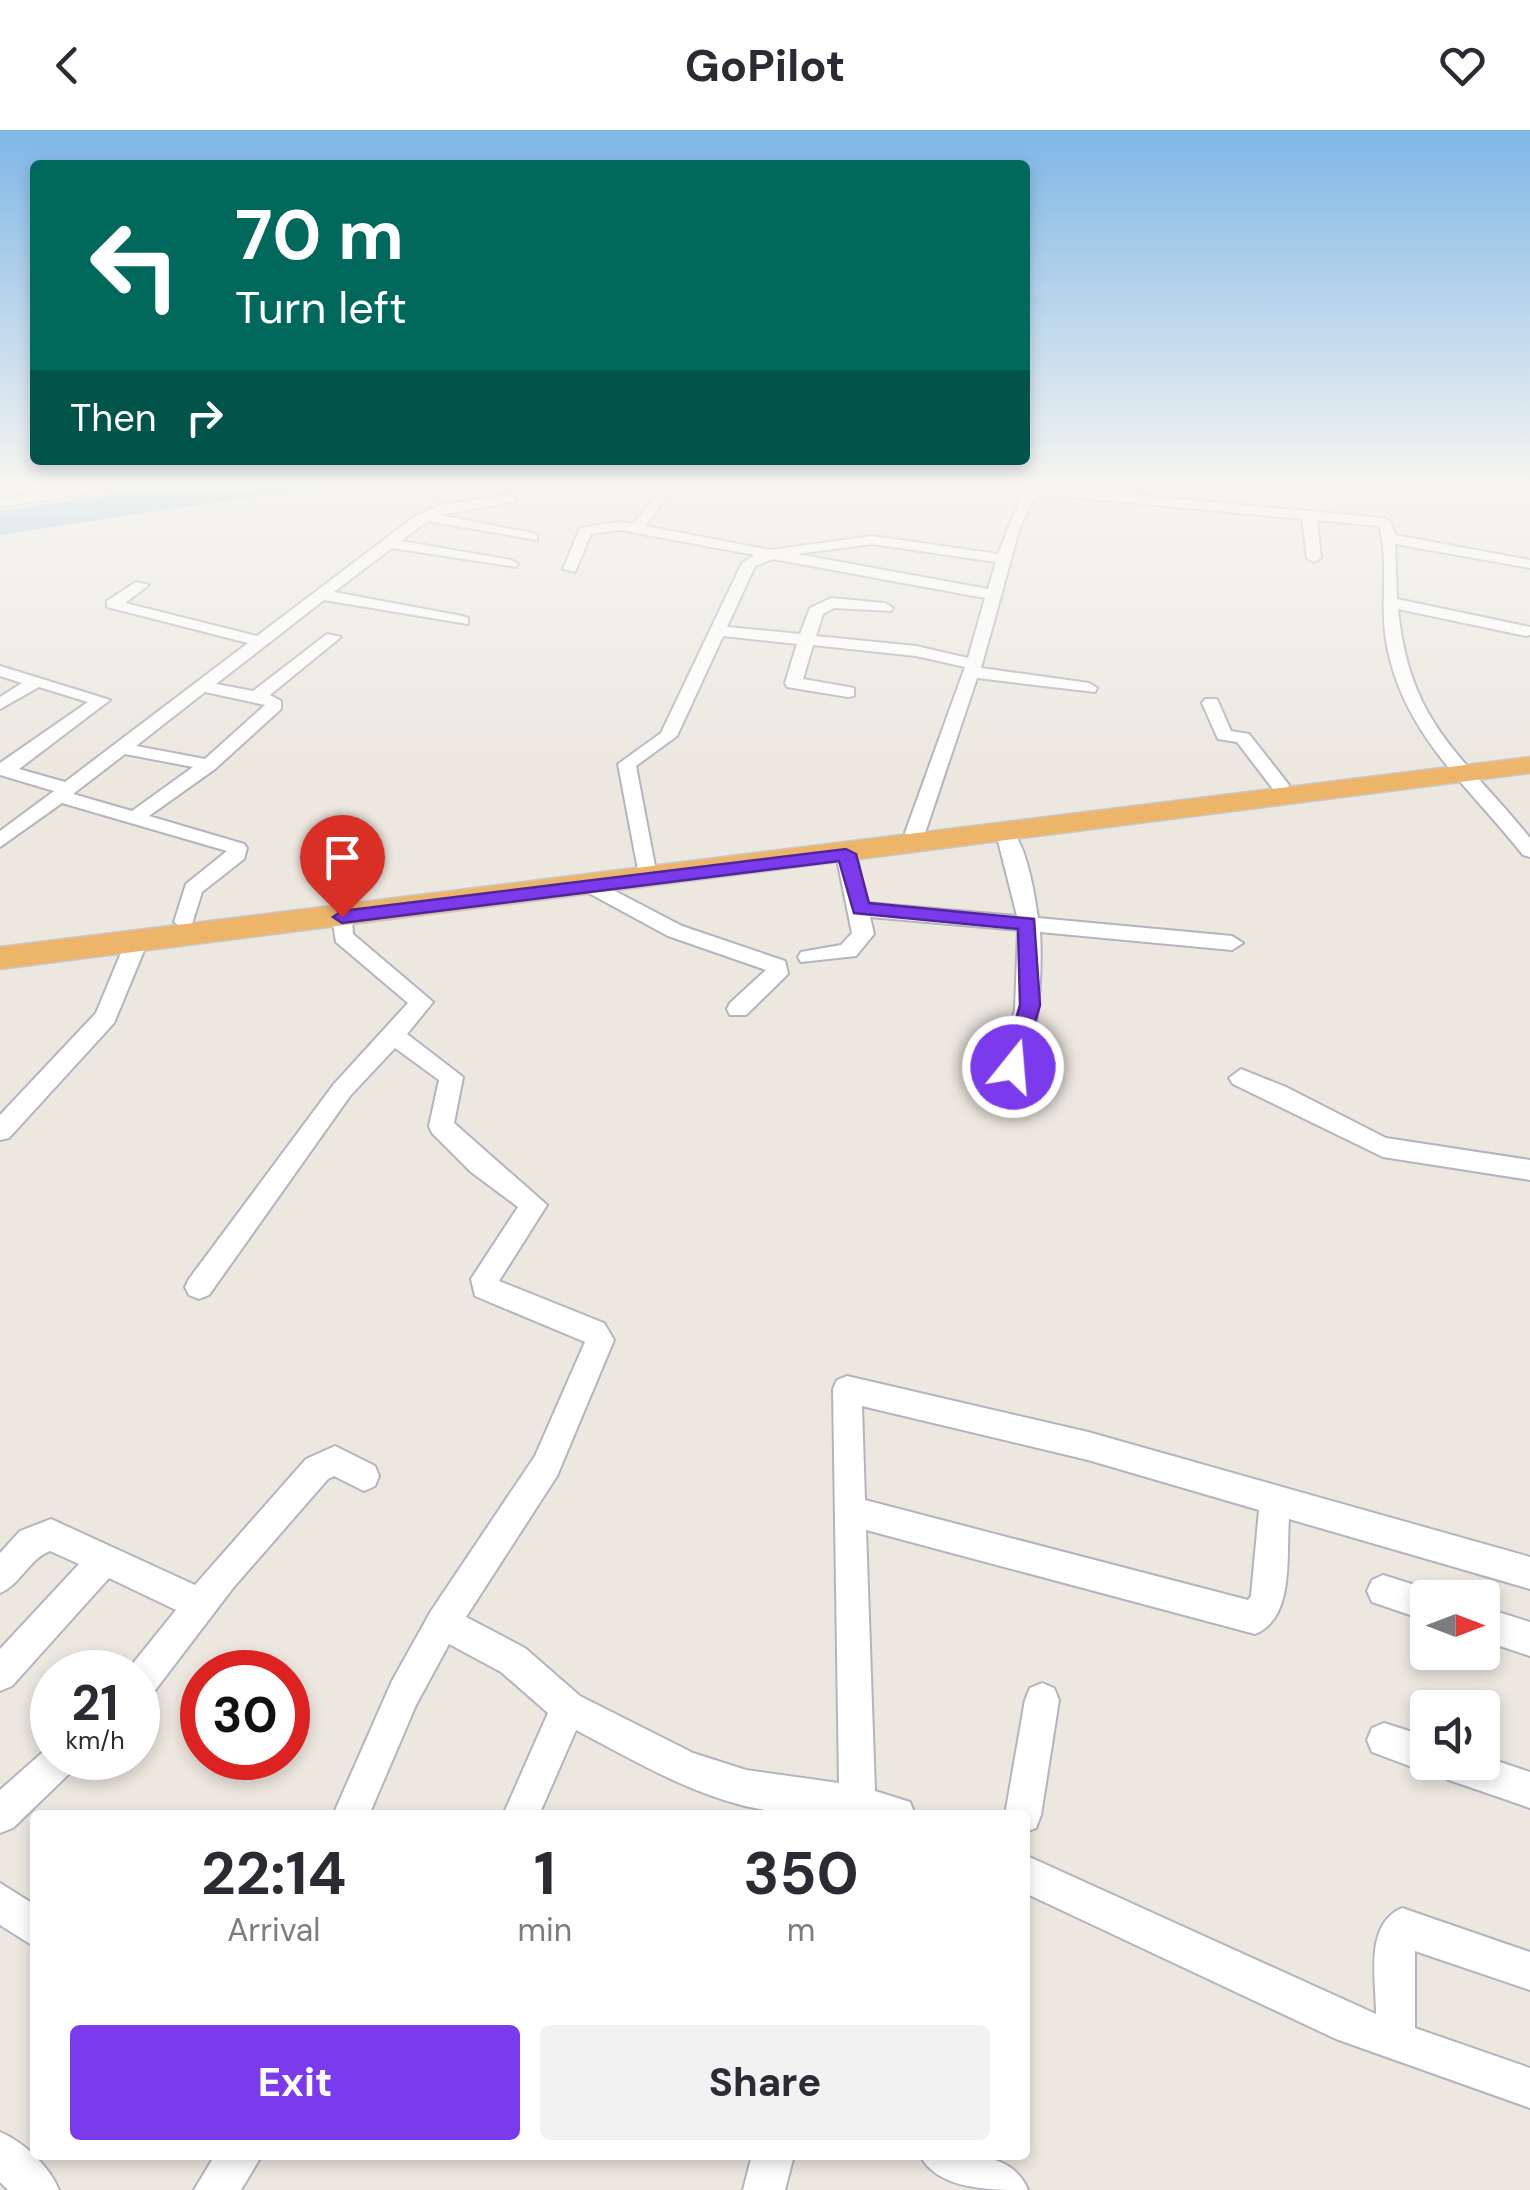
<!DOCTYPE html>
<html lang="en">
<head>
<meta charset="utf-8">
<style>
	:root { --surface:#fff; --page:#f2f2f3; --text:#2b2b33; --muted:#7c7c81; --accent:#7c3aed }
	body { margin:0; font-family:"DM Sans",sans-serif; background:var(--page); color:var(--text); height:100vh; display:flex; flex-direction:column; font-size:38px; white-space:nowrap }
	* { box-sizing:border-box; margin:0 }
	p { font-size:32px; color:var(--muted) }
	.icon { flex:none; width:55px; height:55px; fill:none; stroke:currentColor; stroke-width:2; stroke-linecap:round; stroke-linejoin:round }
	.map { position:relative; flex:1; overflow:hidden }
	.drawer { position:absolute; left:30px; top:1680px; width:1000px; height:350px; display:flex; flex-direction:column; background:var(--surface); border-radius:10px; box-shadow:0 5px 15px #0003 }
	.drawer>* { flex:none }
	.guide { position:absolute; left:30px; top:30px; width:1000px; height:305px; border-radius:10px; box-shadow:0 5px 15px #0003; background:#00695c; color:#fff; overflow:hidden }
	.needle { width:65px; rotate:90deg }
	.controls { position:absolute; left:1410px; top:1450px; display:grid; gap:20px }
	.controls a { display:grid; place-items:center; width:90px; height:90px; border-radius:10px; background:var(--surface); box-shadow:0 5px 15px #0003; font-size:50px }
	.speed { position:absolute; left:30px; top:1520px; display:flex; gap:20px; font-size:50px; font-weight:700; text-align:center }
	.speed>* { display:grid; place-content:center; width:130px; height:130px; border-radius:50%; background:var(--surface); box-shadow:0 5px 15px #0003; line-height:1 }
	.speed small { font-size:25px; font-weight:400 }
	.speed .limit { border:15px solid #d22; background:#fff; color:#111 }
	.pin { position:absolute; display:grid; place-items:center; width:85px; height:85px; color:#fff; margin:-102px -42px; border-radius:50% 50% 50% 0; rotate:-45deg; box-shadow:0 0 10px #0007 }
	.pin .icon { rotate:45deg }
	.me { position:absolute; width:110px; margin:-55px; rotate:17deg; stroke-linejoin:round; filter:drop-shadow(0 0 8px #0008) }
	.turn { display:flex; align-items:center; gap:35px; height:210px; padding:0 40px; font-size:45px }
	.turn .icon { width:130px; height:130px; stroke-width:2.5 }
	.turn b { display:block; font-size:70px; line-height:85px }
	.then { display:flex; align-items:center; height:95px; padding:0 40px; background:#0003; gap:20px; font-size:38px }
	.eta { display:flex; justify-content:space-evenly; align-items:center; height:170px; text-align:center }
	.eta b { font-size:60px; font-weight:700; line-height:70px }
	.cta { display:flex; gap:20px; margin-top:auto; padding:20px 40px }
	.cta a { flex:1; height:115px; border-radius:10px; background:var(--accent); color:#fff; font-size:40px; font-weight:700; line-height:115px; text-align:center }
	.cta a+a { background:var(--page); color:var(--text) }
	header { display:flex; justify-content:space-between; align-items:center; height:130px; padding:0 40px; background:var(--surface); font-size:45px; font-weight:700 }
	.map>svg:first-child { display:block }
</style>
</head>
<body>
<header><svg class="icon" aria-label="back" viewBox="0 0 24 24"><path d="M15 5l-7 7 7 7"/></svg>GoPilot<svg class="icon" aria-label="heart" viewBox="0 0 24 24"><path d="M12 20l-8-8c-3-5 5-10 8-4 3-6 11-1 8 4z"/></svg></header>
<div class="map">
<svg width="1530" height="2060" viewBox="0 0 1530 2060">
	<rect width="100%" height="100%" fill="#ece8e0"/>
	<path fill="#7fbae2" d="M185,354H335L0,405V381Z"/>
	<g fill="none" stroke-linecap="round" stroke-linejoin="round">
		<g stroke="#b3b4be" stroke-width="4">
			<path id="minor" d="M104,354H142L0,377V369Z
				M665,356L672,360L645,396L771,420L872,406L998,424L1022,364L1047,357L1384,388L1391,392L1395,405L1530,430V438L1395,414L1397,469L1530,497V505L1526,506L1398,479C1409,595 1463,625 1530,708V727L1523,725C1468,655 1401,603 1386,510C1380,475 1389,427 1379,396L1317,390L1321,428L1314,432L1307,428L1302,389L1048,365L1033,370L1020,397L981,538L1089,553L1097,558L1095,562L977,548L925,703L915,709L905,703L965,537L916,526L813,515L803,549L854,558V566L848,567L787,557L785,553L797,514L723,506L677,606L636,636L655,736L652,740H638L618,634L661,603L742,433L755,425L620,400L591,404L575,442L563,439L580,398L620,392L633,394ZM872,414L996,432L988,459L797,424ZM773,429L985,468L968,528L916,516L816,506L823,484L834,478L891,481L893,478L885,473L831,468L810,478L800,504L727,497L755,436Z
				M509,365L516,369L514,372L440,385L537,404V410L428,391L401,411L511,430L518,434L516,437L392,418L334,462L462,486L468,488V494L324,470L216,554L253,561L327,504L341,507L270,565L281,571V579L215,639L149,686L244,714L247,718L244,729L202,762L191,797L184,799L174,792L186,754L227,721L62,673L0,717V701L54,661L0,645V633L88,572L39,557L0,579V567L22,553L0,546V536L110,570L19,639L65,652L248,513L107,477V471L136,452L149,455L125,473L257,506L414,387L440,375ZM205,562L265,575L205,629L136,616ZM125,624L193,637L132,681L73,664Z
				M1205,569H1217L1231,601L1249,604L1289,655L1287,659H1273L1237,612L1218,609L1202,573Z
				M1006,697C1026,705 1035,767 1038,788L1232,806L1243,813L1232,820L1040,802C1042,829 1041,937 1013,946L1001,937L1015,879L1018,800L870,787L874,804L856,826L801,832L798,827L801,822L841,815L852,803L836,724L846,718L856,724L867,773L1017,786L996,703Z
				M592,749L682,796L785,831L788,844L746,885H730L727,879L730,873L766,840L668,806L585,761V751Z
				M342,780L352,787L353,804L433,872L407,904L463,947L454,993L547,1075L499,1151L604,1193L614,1210L557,1346L466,1487L525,1518L580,1566L693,1623L746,1640L839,1653L833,1259L837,1250L847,1246L1088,1302L1530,1427V1459L1289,1389C1286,1425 1295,1488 1255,1504L866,1400L875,1661L910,1672L915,1685C859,1685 800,1689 745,1676C685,1661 631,1629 576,1600L539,1685H503L548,1583L501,1542L449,1514L416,1575L369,1685H333L392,1551L431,1481L535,1326L585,1212L475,1166L471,1149L518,1077L471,1042L432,1003L429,996L439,950L395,918L350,966L209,1165L199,1169L189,1165L185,1157L189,1149L334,954L408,873L336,812L332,787ZM862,1276L1088,1330L1259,1380L1251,1466L1248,1470L865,1370Z
				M137,804L148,811L114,893L9,1008L0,1010V985L96,883L126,811Z
				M1241,939L1286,957L1386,1008L1530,1030V1050L1383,1027L1233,954L1229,948Z
				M335,1316L375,1336L379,1346L375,1356L364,1361L334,1346L328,1349L233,1458L150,1567L138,1572V1542H126L176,1480L109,1448L12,1556L0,1561V1519L79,1434L50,1421C29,1429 21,1454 0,1463V1423L20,1401L51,1389L195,1455L306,1329Z
				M1383,1445L1440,1463L1441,1468H1428V1491L1372,1472L1367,1461L1372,1450Z
				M1482,1477L1530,1492V1526L1482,1510Z
				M1042,1553L1054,1558L1059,1570L1041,1685L1036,1698L1025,1702V1685H1005L1025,1570L1030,1558Z
				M1384,1593L1428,1607V1632H1482V1626L1530,1642V1678L1449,1650L1435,1640L1428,1643L1372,1622L1367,1610L1372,1598Z
				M52,1614V1628H78L73,1640L13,1698L0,1703V1660Z
				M1025,1725L1376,1884C1376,1849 1364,1794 1402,1778L1530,1822V1860L1415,1821V1898L1530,1938V1978L1336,1909L1025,1763Z
				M0,1753L35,1775V1817L0,1795Z
				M0,2002C24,2012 49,2036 59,2060H8L0,2052Z
				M215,2025H262L241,2060H194Z
				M752,2025H794L785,2060H743Z
				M920,2025C958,2025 1011,2018 1028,2060C990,2060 937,2060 920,2025Z"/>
		</g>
		<g stroke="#c8c8c8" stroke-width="3">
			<path id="highway" d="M1530,627V643L0,839V817Z"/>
		</g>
		<use href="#minor" fill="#fff" fill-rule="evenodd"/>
		<use href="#highway" fill="#edb56a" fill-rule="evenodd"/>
	</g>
	<linearGradient id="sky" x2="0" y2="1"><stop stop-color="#7eb6e6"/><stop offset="0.55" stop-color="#f6f5f1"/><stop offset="1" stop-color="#f6f5f1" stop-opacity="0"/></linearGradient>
	<rect width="1530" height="643" fill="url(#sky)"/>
	<path fill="#7c3aed" stroke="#51269a" stroke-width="2.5" d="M846,719L856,724L869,773L1034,789L1040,875L1020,943L1013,945L1002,937L1020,875L1018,799L854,783L839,731L342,793L333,787L342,781Z"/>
</svg>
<div class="controls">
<a><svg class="needle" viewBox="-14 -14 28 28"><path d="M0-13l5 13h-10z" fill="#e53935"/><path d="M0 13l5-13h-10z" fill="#7c7c81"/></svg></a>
<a><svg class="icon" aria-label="sound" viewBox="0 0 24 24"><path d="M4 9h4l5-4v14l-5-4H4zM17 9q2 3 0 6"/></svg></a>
</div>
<div class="speed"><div>21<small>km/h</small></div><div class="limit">30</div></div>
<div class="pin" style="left:342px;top:787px;background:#d93025"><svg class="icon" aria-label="arrive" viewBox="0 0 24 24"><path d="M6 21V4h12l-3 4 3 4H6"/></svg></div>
<svg class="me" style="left:1013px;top:937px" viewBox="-20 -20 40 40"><circle r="17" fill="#7c3aed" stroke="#fff" stroke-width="3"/><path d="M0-11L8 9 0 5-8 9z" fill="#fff"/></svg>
<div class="guide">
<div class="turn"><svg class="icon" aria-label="left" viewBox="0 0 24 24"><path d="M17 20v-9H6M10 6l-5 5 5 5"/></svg><div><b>70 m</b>Turn left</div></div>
<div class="then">Then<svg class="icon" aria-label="right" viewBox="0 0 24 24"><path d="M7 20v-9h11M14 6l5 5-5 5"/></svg></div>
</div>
<section class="drawer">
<div class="eta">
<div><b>22:14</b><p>Arrival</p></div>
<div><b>1</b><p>min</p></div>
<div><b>350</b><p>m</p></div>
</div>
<div class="cta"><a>Exit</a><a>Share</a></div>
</section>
</div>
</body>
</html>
